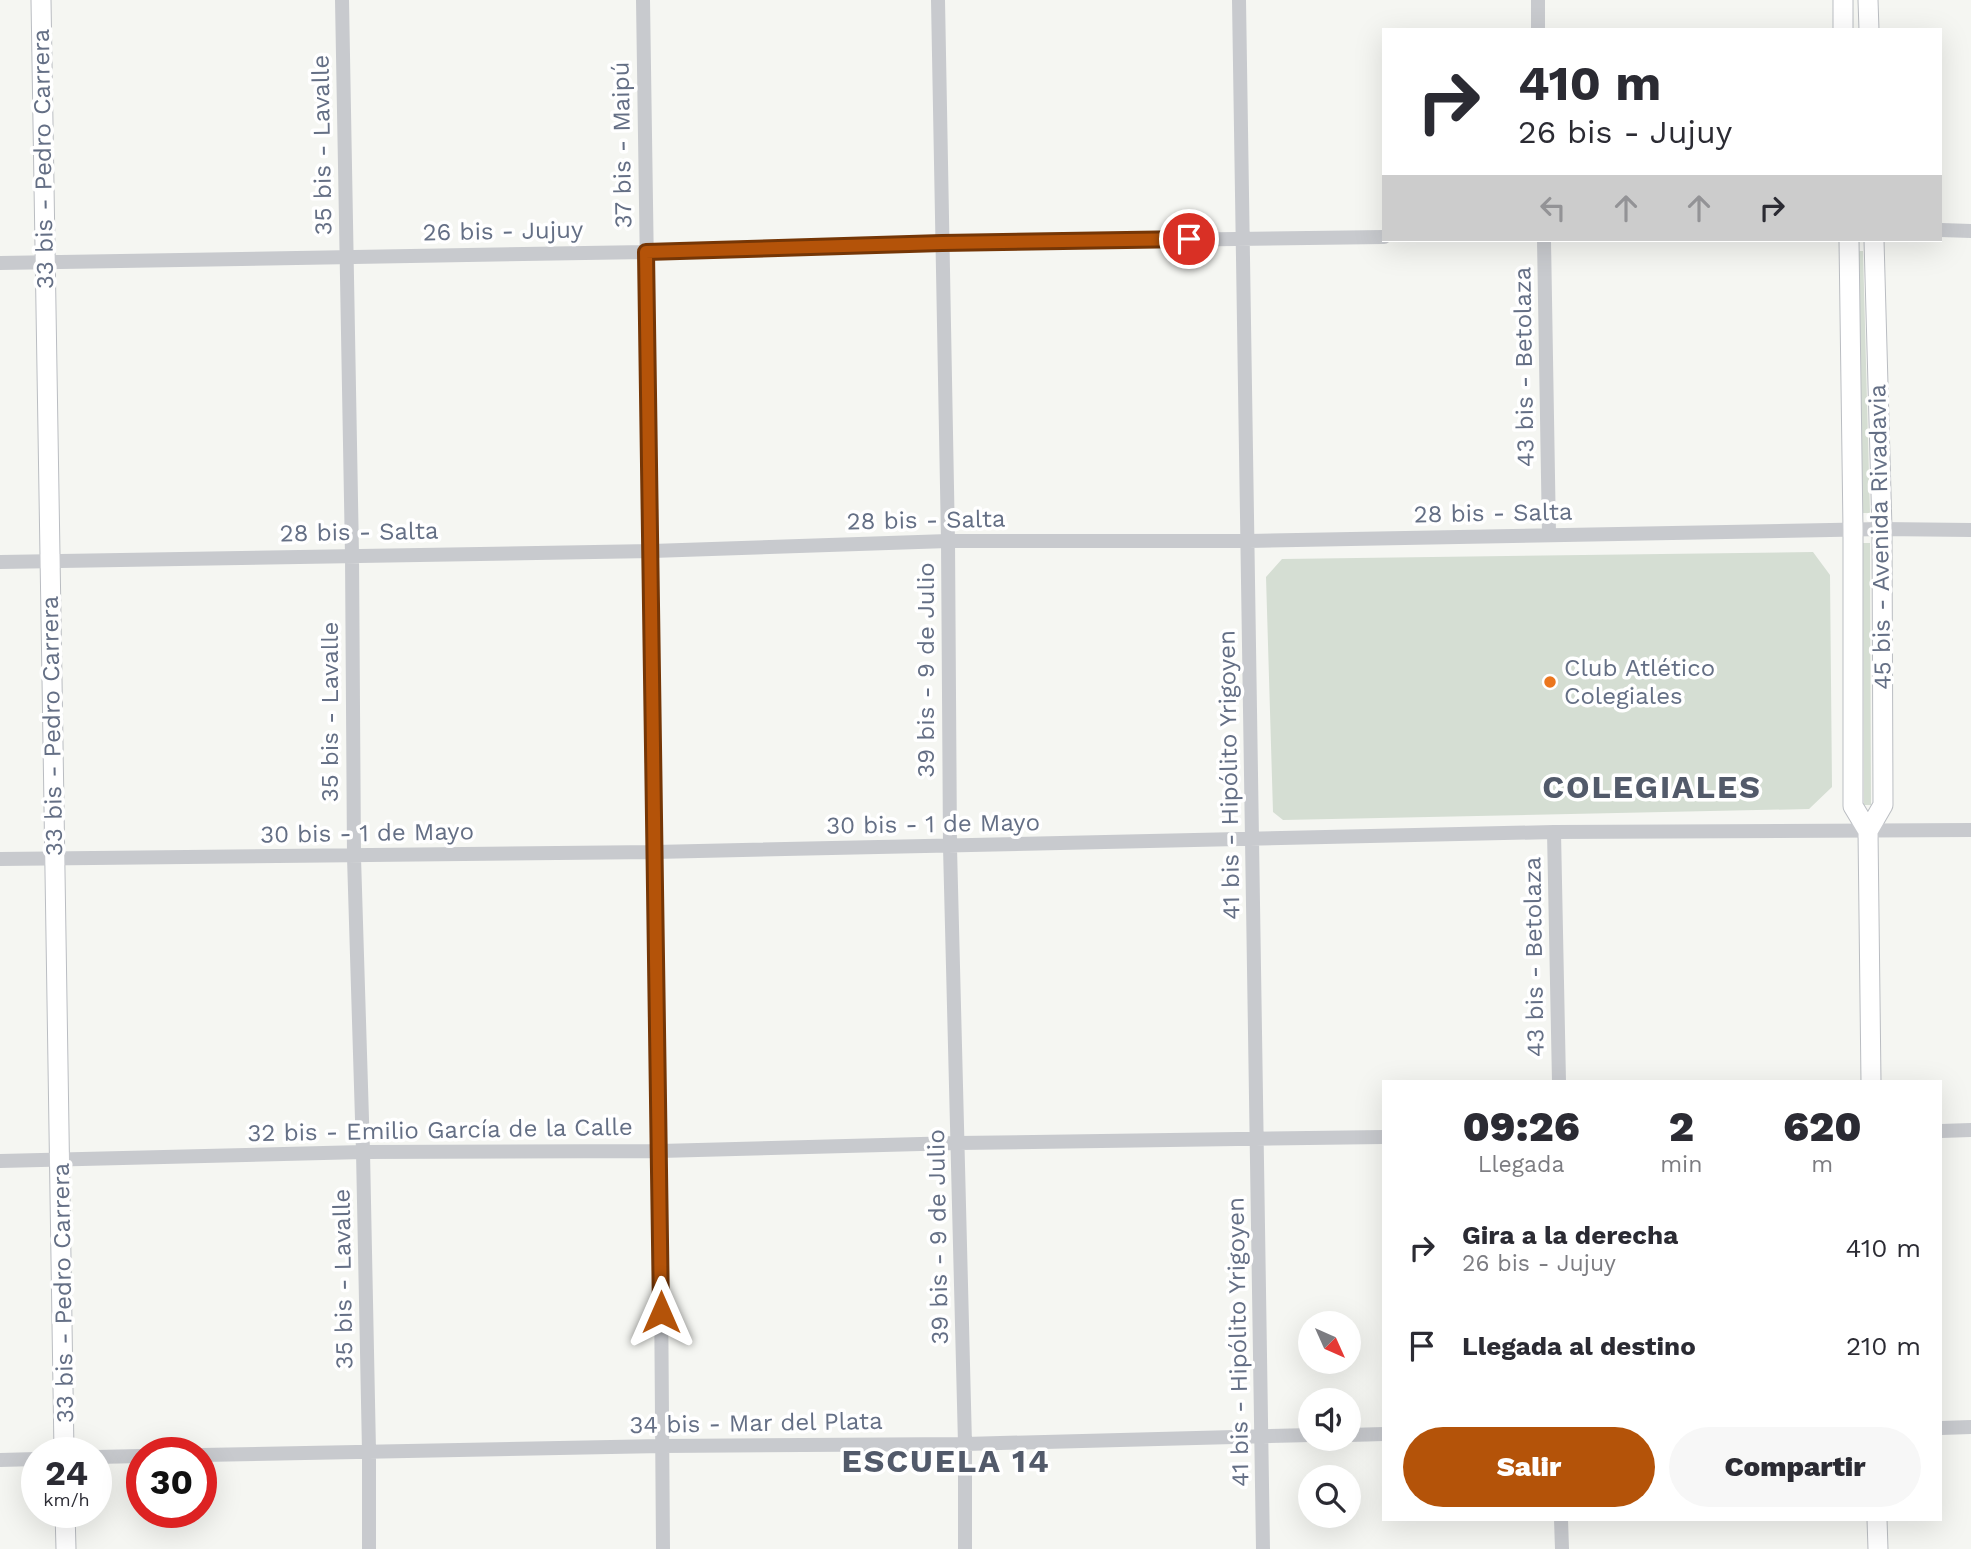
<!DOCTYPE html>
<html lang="es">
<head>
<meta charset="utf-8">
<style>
	:root { --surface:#fff; --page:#f7f7f7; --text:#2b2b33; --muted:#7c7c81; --accent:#b45309 }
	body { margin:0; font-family:"Work Sans",sans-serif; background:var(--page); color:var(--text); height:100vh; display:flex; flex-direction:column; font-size:26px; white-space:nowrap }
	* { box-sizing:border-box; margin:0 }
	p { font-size:23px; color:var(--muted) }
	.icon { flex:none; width:38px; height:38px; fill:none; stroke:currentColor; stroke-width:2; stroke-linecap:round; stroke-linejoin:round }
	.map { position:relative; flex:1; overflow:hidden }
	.panel { position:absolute; left:1382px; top:1080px; width:560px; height:441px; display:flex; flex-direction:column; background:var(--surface); border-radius:0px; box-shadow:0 7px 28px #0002 }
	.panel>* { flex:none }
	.hud { position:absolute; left:1382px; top:28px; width:560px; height:214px; border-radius:0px; box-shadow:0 7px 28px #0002; background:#fff; color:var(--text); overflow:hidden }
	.needle { width:46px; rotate:135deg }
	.tools { position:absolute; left:1298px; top:1311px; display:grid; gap:14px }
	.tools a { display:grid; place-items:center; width:63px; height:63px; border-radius:50%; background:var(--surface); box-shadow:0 7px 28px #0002; font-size:35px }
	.speed { position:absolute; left:21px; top:1437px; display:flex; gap:14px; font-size:35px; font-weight:700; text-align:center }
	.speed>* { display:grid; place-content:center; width:91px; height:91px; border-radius:50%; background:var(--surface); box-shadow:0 7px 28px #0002; line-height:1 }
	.speed small { font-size:18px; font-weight:400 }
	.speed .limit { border:10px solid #d22; background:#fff; color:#111 }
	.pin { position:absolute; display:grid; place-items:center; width:60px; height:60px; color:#fff; margin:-30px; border:4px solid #fff; border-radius:50%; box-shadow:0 2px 7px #0007 }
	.me { position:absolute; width:77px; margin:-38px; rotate:0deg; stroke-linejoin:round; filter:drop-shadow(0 0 5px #0008) }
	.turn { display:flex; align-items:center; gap:24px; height:147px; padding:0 21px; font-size:32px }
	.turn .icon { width:91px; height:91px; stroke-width:2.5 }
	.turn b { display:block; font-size:49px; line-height:60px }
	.lanes { display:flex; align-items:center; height:66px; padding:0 21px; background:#0003; justify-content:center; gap:35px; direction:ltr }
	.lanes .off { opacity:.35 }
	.eta { display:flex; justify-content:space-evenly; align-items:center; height:119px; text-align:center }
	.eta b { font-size:42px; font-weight:800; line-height:49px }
	.button { display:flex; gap:14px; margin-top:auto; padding:14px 21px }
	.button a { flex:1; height:80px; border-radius:42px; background:var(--accent); color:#fff; font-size:28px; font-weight:800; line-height:80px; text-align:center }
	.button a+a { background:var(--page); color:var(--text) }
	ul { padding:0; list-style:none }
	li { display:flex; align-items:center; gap:21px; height:98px; padding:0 21px }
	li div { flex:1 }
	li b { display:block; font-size:26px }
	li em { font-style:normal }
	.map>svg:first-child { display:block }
</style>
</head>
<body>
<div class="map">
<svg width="1971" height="1549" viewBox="0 0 1971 1549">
	<rect width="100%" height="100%" fill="#f5f6f2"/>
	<path fill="#d5ded3" d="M1856,251H1863L1870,513H1863Z
		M1863,543H1870L1871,805H1864Z
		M1813,552L1830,575L1832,787L1809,809L1283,820L1273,812L1266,577L1282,559Z"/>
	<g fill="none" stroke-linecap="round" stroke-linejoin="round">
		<g stroke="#babdc2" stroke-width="21">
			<path id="secondary" d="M41,0C46,484 60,968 64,1452
				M1843,0V30
				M1868,0L1869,30
				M1849,240L1853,530V806L1868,831L1871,1082
				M1868,831L1883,805L1882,529L1874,240
				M65,1512L66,1549
				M1877,1519L1878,1549"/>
		</g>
		<path stroke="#c8cace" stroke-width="14" d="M342,0L352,555L354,857L363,1152L369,1451V1549
			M643,0L660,1151L663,1549
			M938,0L948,541L950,847L965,1444V1549
			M1239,0L1263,1549
			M1538,0V30
			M1941,230L1971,231
			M1544,240L1549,535
			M0,263L646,252L942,243L1384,237
			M0,562L652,551L948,541H1249L1882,529L1971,530
			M1554,832L1559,1082
			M0,859L655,852L1554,832L1971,830
			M1941,1131L1971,1130
			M0,1161L363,1152L660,1151L958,1143L1384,1137
			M1941,1428L1971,1427
			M1349,1435L1384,1434
			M201,1455L662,1446L965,1444L1311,1435
			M96,1457L142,1456
			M0,1460L37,1459
			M1561,1519L1562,1549"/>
		<use href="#secondary" stroke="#fff" stroke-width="19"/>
	</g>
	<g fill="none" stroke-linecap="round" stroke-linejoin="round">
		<g stroke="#753606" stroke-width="18">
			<path id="route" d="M661,1312L646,252L942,243L1189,239"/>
		</g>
		<use href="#route" stroke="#b45309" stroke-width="12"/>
	</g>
	<circle fill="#eb761d" stroke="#fff" stroke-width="2.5" cx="1550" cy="682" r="7"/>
	<g text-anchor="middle" stroke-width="7" stroke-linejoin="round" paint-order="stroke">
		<g font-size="24" fill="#646f85" stroke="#fff">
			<text transform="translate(322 145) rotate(-91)" y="8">35 bis - Lavalle</text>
			<text transform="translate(622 145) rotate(-91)" y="8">37 bis - Maipú</text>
			<text transform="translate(43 159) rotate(-91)" y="8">33 bis - Pedro Carrera</text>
			<text transform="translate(503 231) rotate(-1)" y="8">26 bis - Jujuy</text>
			<text transform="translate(1524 367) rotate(-91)" y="8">43 bis - Betolaza</text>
			<text transform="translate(1493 513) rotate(-1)" y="8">28 bis - Salta</text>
			<text transform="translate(926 520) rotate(-1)" y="8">28 bis - Salta</text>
			<text transform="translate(359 532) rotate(-1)" y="8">28 bis - Salta</text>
			<text transform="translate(1880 537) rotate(-91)" y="8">45 bis - Avenida Rivadavia</text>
			<text transform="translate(926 670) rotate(-90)" y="8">39 bis - 9 de Julio</text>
			<text transform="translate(330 712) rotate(-90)" y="8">35 bis - Lavalle</text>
			<text transform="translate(52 726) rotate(-91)" y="8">33 bis - Pedro Carrera</text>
			<text transform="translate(1229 775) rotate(-91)" y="8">41 bis - Hipólito Yrigoyen</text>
			<text transform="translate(933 824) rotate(-1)" y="8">30 bis - 1 de Mayo</text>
			<text transform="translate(367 833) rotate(-1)" y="8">30 bis - 1 de Mayo</text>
			<text transform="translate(1534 957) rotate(-91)" y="8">43 bis - Betolaza</text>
			<text transform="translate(440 1130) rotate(-1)" y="8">32 bis - Emilio García de la Calle</text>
			<text transform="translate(938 1237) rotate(-91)" y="8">39 bis - 9 de Julio</text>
			<text transform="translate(343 1279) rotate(-91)" y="8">35 bis - Lavalle</text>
			<text transform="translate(63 1293) rotate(-91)" y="8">33 bis - Pedro Carrera</text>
			<text transform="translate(1238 1342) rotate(-91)" y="8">41 bis - Hipólito Yrigoyen</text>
			<text transform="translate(756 1423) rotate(-1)" y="8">34 bis - Mar del Plata</text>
		</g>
		<g font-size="24" fill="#646f85" stroke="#fff" text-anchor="start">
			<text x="1564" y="676">Club Atlético<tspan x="1564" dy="28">Colegiales</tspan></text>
		</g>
		<g font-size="32" font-weight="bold" letter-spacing="2" fill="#525a6a" stroke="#fff">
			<text x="1652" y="798">COLEGIALES</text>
			<text x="946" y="1472">ESCUELA 14</text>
		</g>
	</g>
</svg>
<div class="tools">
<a><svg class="needle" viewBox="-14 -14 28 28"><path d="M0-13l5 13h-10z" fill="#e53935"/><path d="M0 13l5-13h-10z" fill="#7c7c81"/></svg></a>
<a><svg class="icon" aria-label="sound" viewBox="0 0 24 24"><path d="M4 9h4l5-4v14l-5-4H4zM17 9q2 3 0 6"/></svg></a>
<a><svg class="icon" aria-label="search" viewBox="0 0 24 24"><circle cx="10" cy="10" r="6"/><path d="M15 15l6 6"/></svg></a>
</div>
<div class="speed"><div>24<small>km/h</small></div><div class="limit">30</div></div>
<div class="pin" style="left:1189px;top:239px;background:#d93025"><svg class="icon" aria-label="arrive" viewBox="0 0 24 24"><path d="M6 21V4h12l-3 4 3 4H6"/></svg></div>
<svg class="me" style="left:661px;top:1312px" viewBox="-20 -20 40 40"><path d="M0-17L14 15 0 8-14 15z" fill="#b45309" stroke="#fff" stroke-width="4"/></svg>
<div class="hud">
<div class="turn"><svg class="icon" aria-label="right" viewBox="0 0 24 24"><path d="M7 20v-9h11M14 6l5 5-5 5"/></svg><div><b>410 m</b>26 bis - Jujuy</div></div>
<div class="lanes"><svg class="icon off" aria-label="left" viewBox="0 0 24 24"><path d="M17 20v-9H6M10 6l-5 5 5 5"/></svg><svg class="icon off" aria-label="ahead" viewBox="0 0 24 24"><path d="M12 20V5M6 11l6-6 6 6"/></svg><svg class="icon off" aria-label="ahead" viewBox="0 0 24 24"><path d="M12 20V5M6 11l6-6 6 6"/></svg><svg class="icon" aria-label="right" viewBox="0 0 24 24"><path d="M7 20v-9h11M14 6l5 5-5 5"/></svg></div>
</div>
<section class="panel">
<div class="eta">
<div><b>09:26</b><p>Llegada</p></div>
<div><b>2</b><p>min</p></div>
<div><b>620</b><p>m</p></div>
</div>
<ul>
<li><svg class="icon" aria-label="right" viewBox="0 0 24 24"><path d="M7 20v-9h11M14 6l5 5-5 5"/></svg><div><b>Gira a la derecha</b><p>26 bis - Jujuy</p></div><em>410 m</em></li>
<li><svg class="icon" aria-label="arrive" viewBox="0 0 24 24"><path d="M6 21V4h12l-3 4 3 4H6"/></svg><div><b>Llegada al destino</b></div><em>210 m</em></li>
</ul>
<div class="button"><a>Salir</a><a>Compartir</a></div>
</section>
</div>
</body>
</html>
